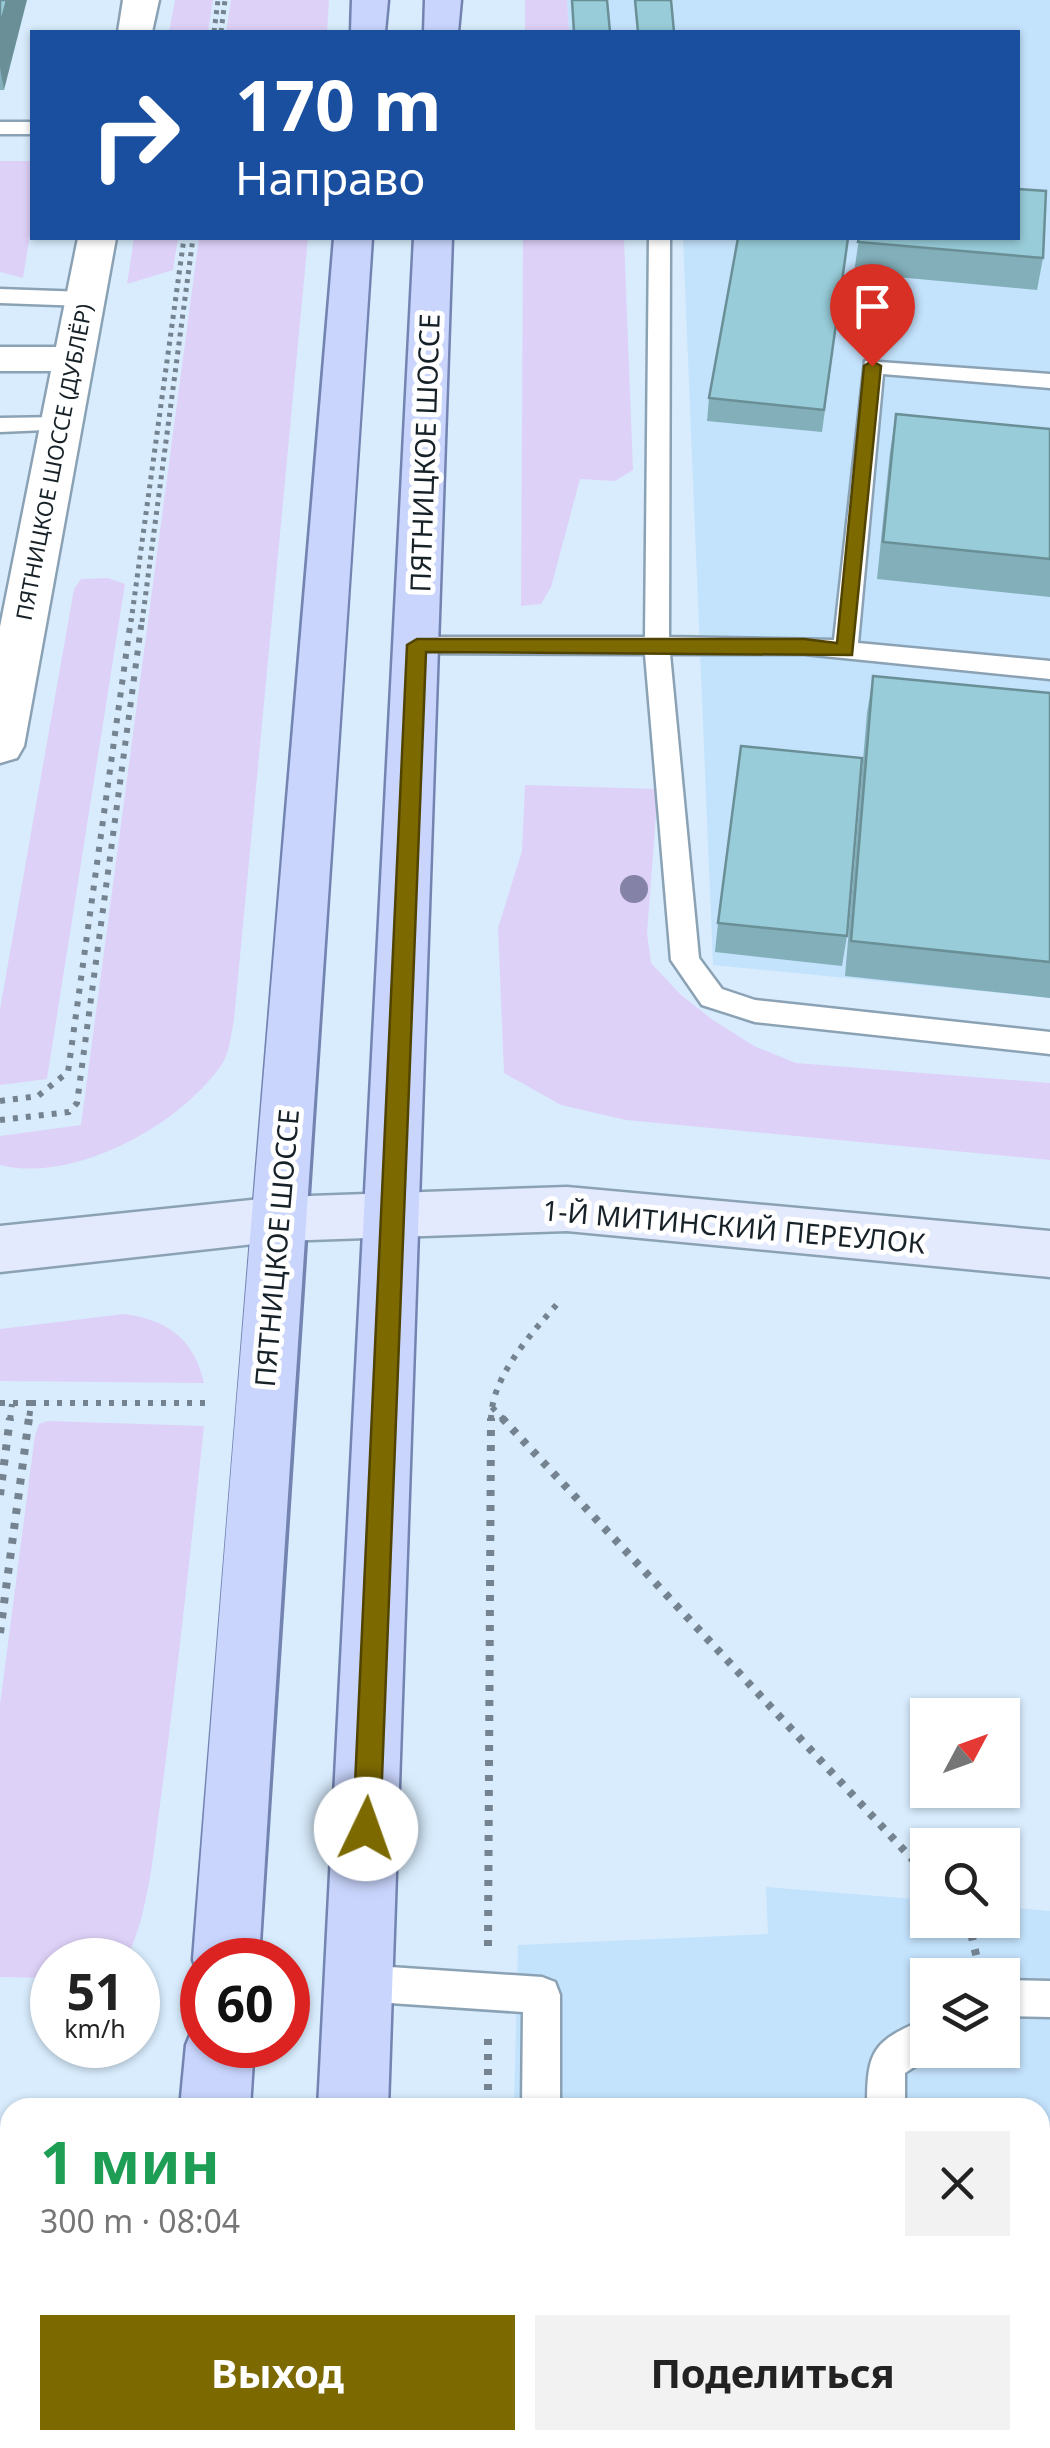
<!DOCTYPE html>
<html lang="ru">
<head>
<meta charset="utf-8">
<style>
	:root { --surface:#fff; --page:#f2f2f2; --text:#222; --muted:#767676; --accent:#7c6900 }
	body { margin:0; font-family:"Noto Sans",sans-serif; background:var(--page); color:var(--text); height:100vh; display:flex; flex-direction:column; font-size:38px; white-space:nowrap }
	* { box-sizing:border-box; margin:0 }
	p { font-size:32px; color:var(--muted) }
	.icon { flex:none; width:55px; height:55px; fill:none; stroke:currentColor; stroke-width:2; stroke-linecap:round; stroke-linejoin:round }
	.map { position:relative; flex:1; overflow:hidden }
	.details { position:absolute; left:0px; top:2098px; width:1050px; height:352px; display:flex; flex-direction:column; background:var(--surface); border-radius:30px 30px 0 0; box-shadow:0 2px 8px #0004 }
	.details>* { flex:none }
	.guide { position:absolute; left:30px; top:30px; width:990px; height:210px; border-radius:0px; box-shadow:0 2px 8px #0004; background:#1a4fa0; color:#fff; overflow:hidden }
	.needle { width:65px; rotate:49deg }
	.fabs { position:absolute; left:910px; top:1698px; display:grid; gap:20px }
	.fabs a { display:grid; place-items:center; width:110px; height:110px; border-radius:0px; background:var(--surface); box-shadow:0 2px 8px #0004; font-size:50px }
	.speed { position:absolute; left:30px; top:1938px; display:flex; gap:20px; font-size:50px; font-weight:700; text-align:center }
	.speed>* { display:grid; place-content:center; width:130px; height:130px; border-radius:50%; background:var(--surface); box-shadow:0 2px 8px #0004; line-height:1 }
	.speed small { font-size:25px; font-weight:400 }
	.speed .limit { border:15px solid #d22; background:#fff; color:#111 }
	.pin { position:absolute; display:grid; place-items:center; width:85px; height:85px; color:#fff; margin:-102px -42px; border-radius:50% 50% 50% 0; rotate:-45deg; box-shadow:0 0 10px #0007 }
	.pin .icon { rotate:45deg }
	.me { position:absolute; width:110px; margin:-55px; rotate:3deg; stroke-linejoin:round; filter:drop-shadow(0 0 8px #0008) }
	.turn { display:flex; align-items:center; gap:35px; height:210px; padding:0 40px; font-size:45px }
	.turn .icon { width:130px; height:130px; stroke-width:2.5 }
	.turn b { display:block; font-size:70px; line-height:85px }
	.round { display:grid; place-items:center; flex:none; width:105px; height:105px; border-radius:0px; background:var(--page) }
	.headline { display:flex; align-items:center; justify-content:space-between; height:170px; padding:0 40px }
	h1 { font-size:60px; font-weight:700; line-height:75px; color:#1e9e55 }
	.action { display:flex; gap:20px; margin-top:auto; padding:20px 40px }
	.action a { flex:1; height:115px; border-radius:0px; background:var(--accent); color:#fff; font-size:40px; font-weight:700; line-height:115px; text-align:center }
	.action a+a { background:var(--page); color:var(--text) }
	.map>svg:first-child { display:block }
</style>
</head>
<body>
<div class="map">
<svg width="1050" height="2448" viewBox="0 0 1050 2448">
	<rect width="100%" height="100%" fill="#d8ecfd"/>
	<path fill="#c3e2fc" fill-rule="evenodd" d="M567,0H1050V998L713,965L683,238H1018V32H569Z
		M766,1887L927,1900L928,1920H1002L1003,1907L1050,1911V2448H504V2440H1040V2108L514,2107L518,1945L768,1934ZM928,1975H1002V2050H928Z"/>
	<path fill="#ded1f8" d="M175,0H213L208,32H169Z
		M231,0H329L327,32H226Z
		M525,0H567L569,32H525Z
		M0,161H32V223L23,278L0,272Z
		M134,238H178L173,270L127,284Z
		M199,238H308L234,1020C231,1034 230,1052 222,1064C181,1125 73,1184 0,1165V1136L81,1125Z
		M523,238H624L633,470L615,481L580,479L551,587L541,604L521,606Z
		M108,578L125,584L47,1079L0,1085V1009L74,589L81,579Z
		M525,785L658,789L647,933L651,963L681,995L713,1020L754,1046L796,1063L1050,1083V1160L626,1120L561,1105L504,1073L498,928L522,851Z
		M124,1314C167,1320 194,1338 204,1383L0,1381V1329Z
		M48,1421L204,1426C191,1547 178,1668 162,1790C155,1837 149,1920 125,1960H52V1978L0,1977V1705L35,1435L39,1424Z
		M0,2158L10,2166V2440H15L14,2448H0Z"/>
	<g fill="none" stroke-linecap="round" stroke-linejoin="round">
		<g stroke="#8ba2b5" stroke-width="5">
			<path id="service" d="M0,122H32V134H0Z
				M649,238H670L669,637L834,640L865,361L1050,374V388L883,374L858,643L1050,661V679L804,654H670L699,958L722,989L755,1000L1050,1032V1054L755,1022L702,1005L671,960L645,654L417,653L405,645L417,637H645Z
				M0,289L85,292L96,299L85,306L0,303Z
				M61,417L72,424L69,429L0,432V418Z
				M360,1965L542,1977L555,1982L560,1995V2108H522L523,2012L360,2001L347,1996L342,1983L347,1970Z
				M1002,1980L1050,1981V2017L1002,2016Z
				M928,2018V2050H940L905,2073V2108H867C867,2050 872,2041 928,2018Z
				M521,2440H561V2448H521Z
				M699,2440H739V2448H699Z
				M866,2440H906V2448H866Z"/>
		</g>
		<g stroke="#8ba2b5" stroke-width="5">
			<path id="minor" d="M123,0H159L152,32H118Z
				M78,238H116L24,746L17,758L0,763V627L51,371H0V347H56Z"/>
		</g>
		<g stroke="#8ba2b5" stroke-width="5">
			<path id="secondary" d="M567,1187L1050,1231V1277L567,1231L281,1241L0,1272V1226L281,1197Z"/>
		</g>
		<g stroke="#7384b1" stroke-width="5">
			<path id="primary" d="M352,0H388L385,32H351Z
				M425,0H461L458,32H424Z
				M334,238H372C335,812 293,1386 259,1960H202V1984L193,1960C235,1386 287,812 334,238Z
				M414,238H452L388,2108H318Z
				M202,2018V2045H254L250,2108H180L186,2045L196,2021Z
				M153,2440H227L226,2448H152Z
				M301,2440H375L374,2448H300Z"/>
		</g>
		<path stroke="#74838f" stroke-width="5" stroke-dasharray="4 5" stroke-linecap="butt" d="M214,32L218,0
			M221,32L225,0
			M131,622L184,238
			M142,622L193,238"/>
		<path stroke="#74838f" stroke-width="6" stroke-dasharray="5 8" stroke-linecap="butt" d="M0,1101L38,1096L68,1072L131,619
			M0,1120L69,1112L77,1103L142,619
			M0,1403H31L29,1420
			M31,1403H208
			M492,1407L504,1420
			M10,1420L12,1404
			M491,1420C491,1377 531,1334 558,1303"/>
		<path stroke="#74838f" stroke-width="8" stroke-dasharray="6 9" stroke-linecap="butt" d="M502,1418L928,1876
			M0,1495L10,1418
			M0,1633L29,1418
			M968,1920L978,1963
			M488,1946L491,1418
			M488,2039V2108
			M0,2135L10,2143
			M45,2448L46,2440
			M483,2448L484,2440"/>
		<use href="#service" fill="#fff" fill-rule="evenodd"/>
		<use href="#minor" fill="#fff" fill-rule="evenodd"/>
		<use href="#secondary" fill="#e4eafe" fill-rule="evenodd"/>
		<use href="#primary" fill="#c9d5fd" fill-rule="evenodd"/>
	</g>
	<circle fill="#8482a6" cx="634" cy="889" r="14"/>
	<path fill="#82afba" d="M0,0L4,90H0Z
		M848,238L822,432L707,421L709,398Z
		M859,238L1043,258L1037,290L854,273Z
		M896,414L1050,429V597L877,579L890,452Z
		M873,676L1050,693V998L845,976L867,713Z
		M718,923L847,936L842,966L715,952Z"/>
	<path fill="#6a8f97" d="M7,0H27L4,90L0,67V27Z"/>
	<path fill="#97ccd8" stroke="#6a8f97" stroke-width="2.5" d="M0,0H7L0,27Z
		M572,0H607L610,32H574Z
		M635,0H671L674,32H638Z
		M1018,189L1046,191L1043,258L858,242L859,238H1018Z
		M738,238H848L824,410L709,398Z
		M896,414L1050,429V559L883,542Z
		M873,676L1050,693V962L851,941Z
		M741,746L862,758L847,936L718,923Z
		M572,2440H660V2448H572Z"/>
	<path fill="#7c6900" stroke="#514400" stroke-width="2.5" d="M872,361L881,366L852,655L426,652L380,1829L376,1838L366,1842L357,1838L353,1829L407,645L417,639H804L837,643L864,366Z"/>
	<g text-anchor="middle" stroke-width="10" stroke-linejoin="round" paint-order="stroke">
		<g font-size="22" fill="#172128" stroke="#fff">
			<text transform="translate(54 462) rotate(-79)" y="8">ПЯТНИЦКОЕ ШОССЕ (ДУБЛЁР)</text>
		</g>
		<g font-size="28" fill="#172128" stroke="#fff">
			<text transform="translate(425 453) rotate(-88)" y="10">ПЯТНИЦКОЕ ШОССЕ</text>
			<text transform="translate(734 1227) rotate(5)" y="10">1-Й МИТИНСКИЙ ПЕРЕУЛОК</text>
			<text transform="translate(277 1248) rotate(-85)" y="10">ПЯТНИЦКОЕ ШОССЕ</text>
		</g>
	</g>
</svg>
<div class="fabs">
<a><svg class="needle" viewBox="-14 -14 28 28"><path d="M0-13l5 13h-10z" fill="#e53935"/><path d="M0 13l5-13h-10z" fill="#767676"/></svg></a>
<a><svg class="icon" aria-label="search" viewBox="0 0 24 24"><circle cx="10" cy="10" r="6"/><path d="M15 15l6 6"/></svg></a>
<a><svg class="icon" aria-label="layers" viewBox="0 0 24 24"><path d="M12 4l9 5-9 5-9-5zM3 14l9 5 9-5"/></svg></a>
</div>
<div class="speed"><div>51<small>km/h</small></div><div class="limit">60</div></div>
<div class="pin" style="left:872px;top:366px;background:#d93025"><svg class="icon" aria-label="arrive" viewBox="0 0 24 24"><path d="M6 21V4h12l-3 4 3 4H6"/></svg></div>
<svg class="me" style="left:366px;top:1829px" viewBox="-20 -20 40 40"><circle r="19" fill="#fff"/><path d="M0-13L10 11 0 6-10 11z" fill="#7c6900"/></svg>
<div class="guide">
<div class="turn"><svg class="icon" aria-label="right" viewBox="0 0 24 24"><path d="M7 20v-9h11M14 6l5 5-5 5"/></svg><div><b>170 m</b>Направо</div></div>
</div>
<section class="details">
<div class="headline"><div><h1>1 мин</h1><p>300 m · 08:04</p></div><a class="round"><svg class="icon" aria-label="close" viewBox="0 0 24 24"><path d="M6 6l12 12M18 6L6 18"/></svg></a></div>
<div class="action"><a>Выход</a><a>Поделиться</a></div>
</section>
</div>
</body>
</html>
